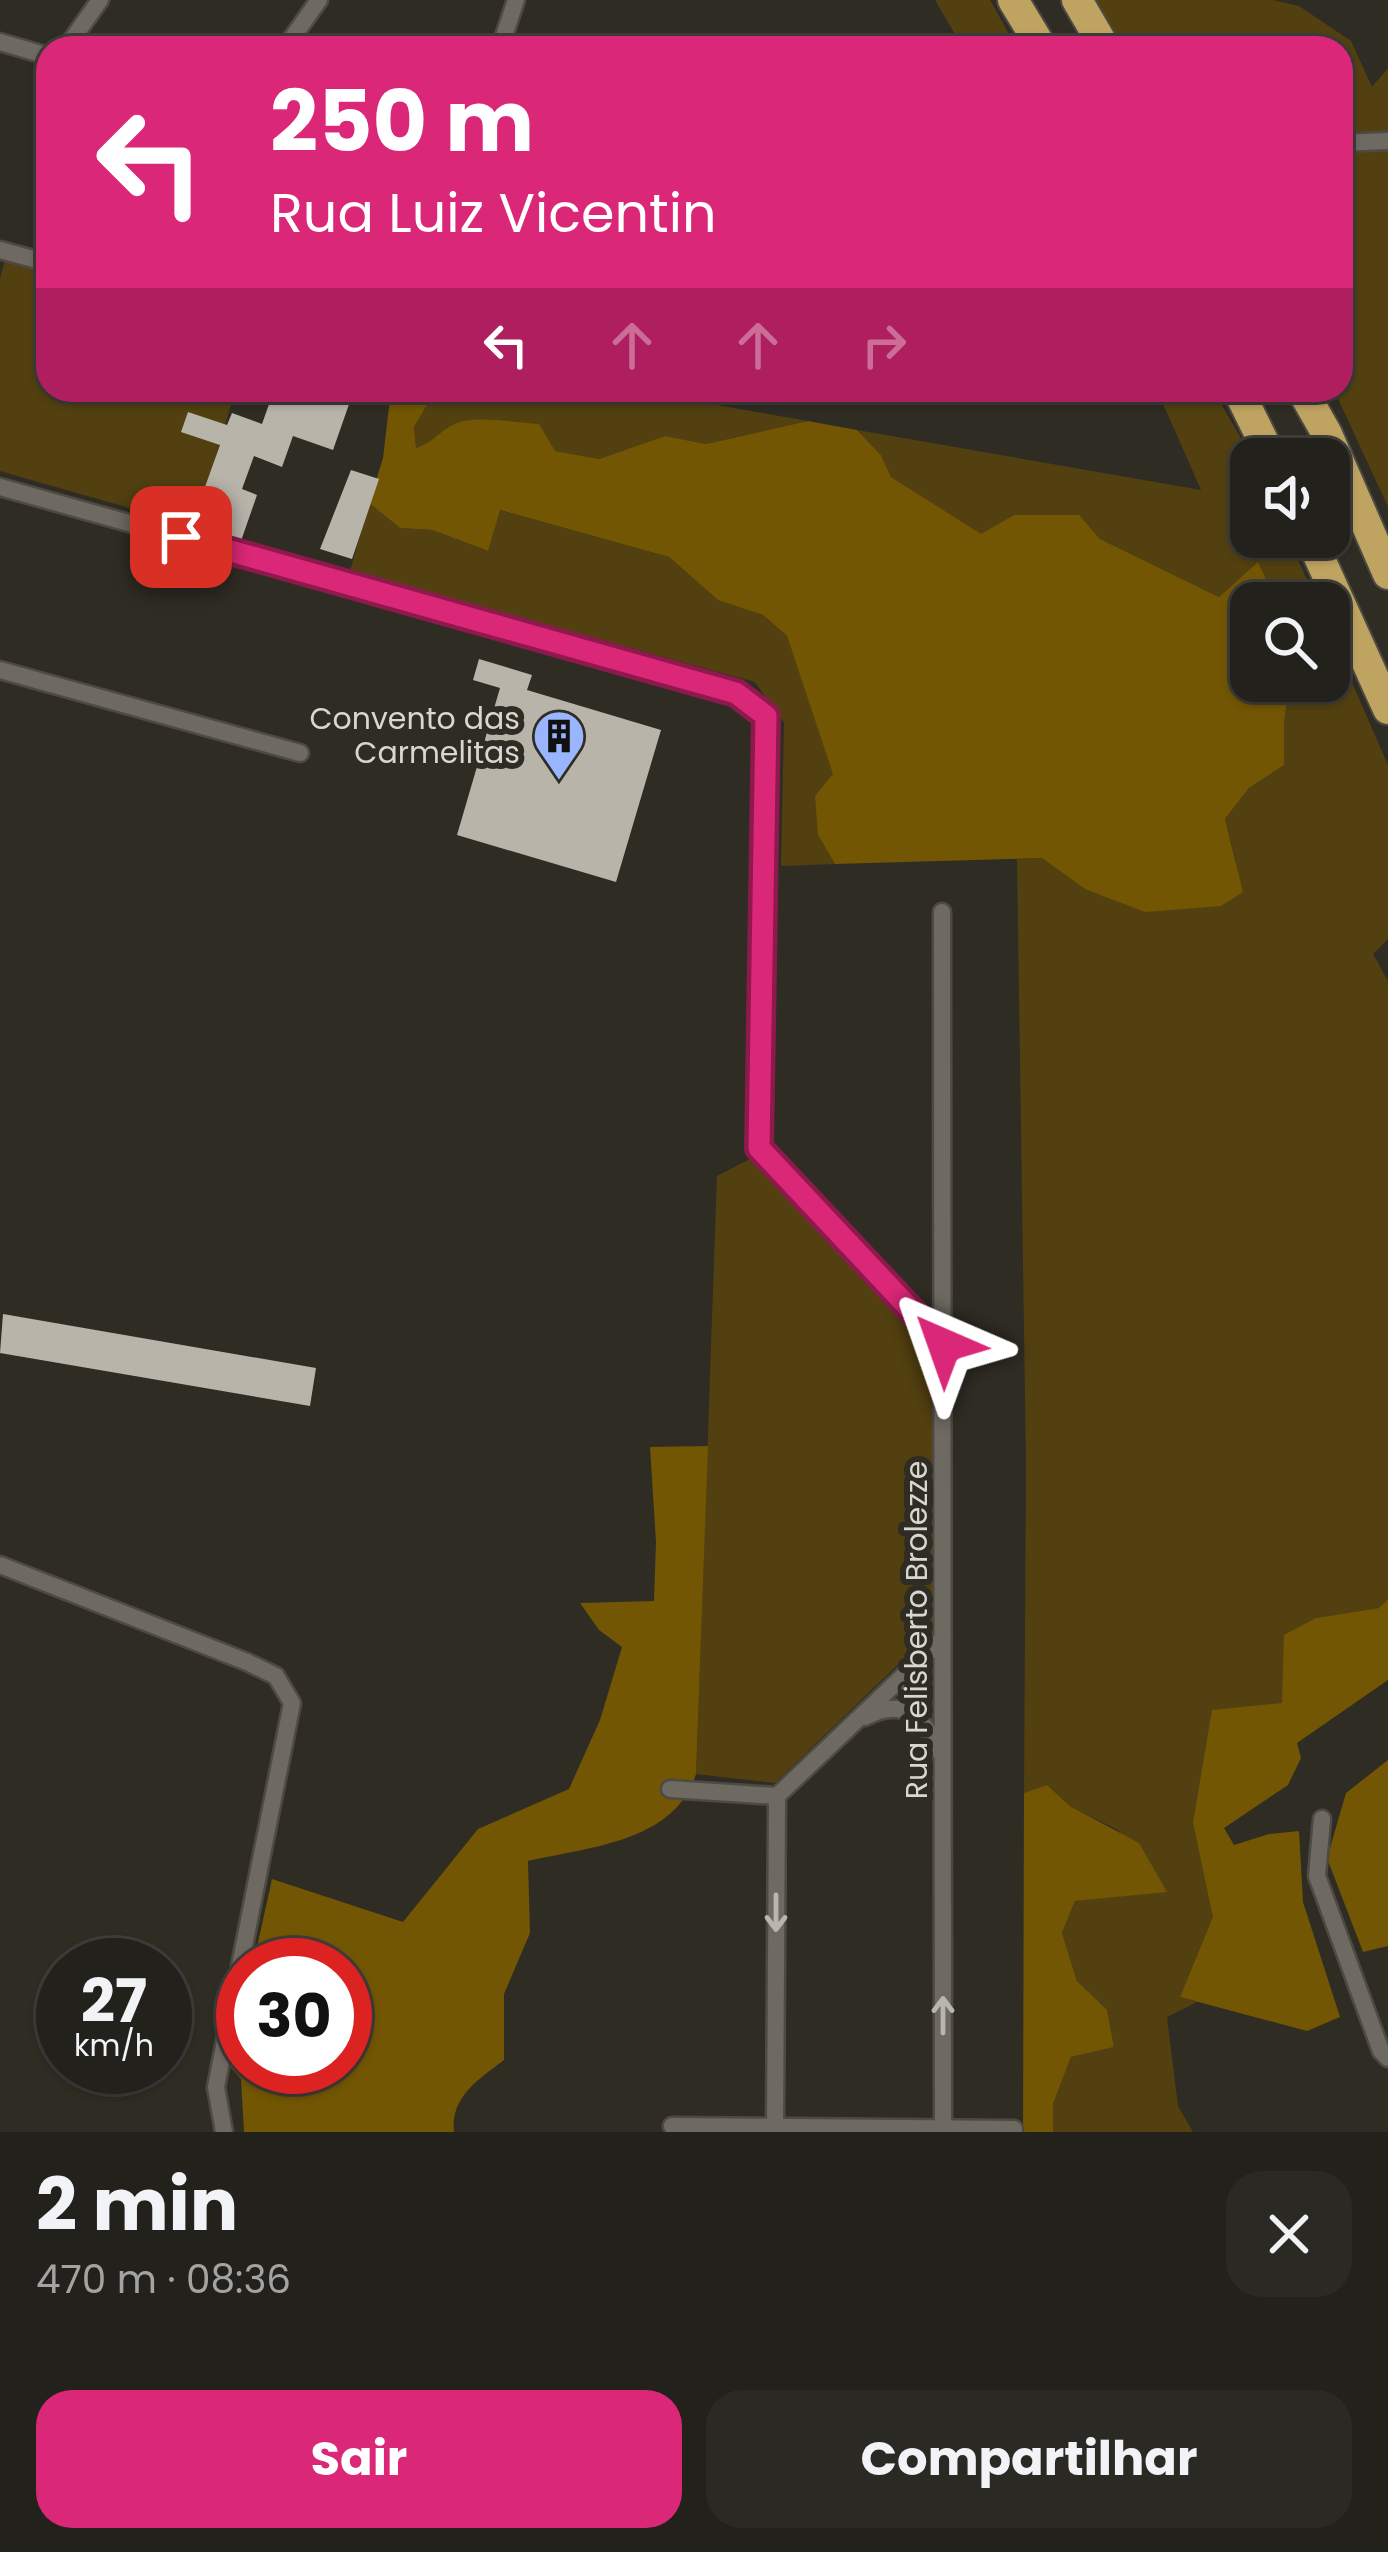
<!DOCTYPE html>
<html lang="pt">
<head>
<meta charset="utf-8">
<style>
	:root { --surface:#23211b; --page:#2b2924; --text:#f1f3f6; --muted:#a3a3a3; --line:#403e3a; --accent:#db2777 }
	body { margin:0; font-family:Poppins,sans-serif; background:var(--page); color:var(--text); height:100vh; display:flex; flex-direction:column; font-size:45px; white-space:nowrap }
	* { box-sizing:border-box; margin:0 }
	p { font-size:39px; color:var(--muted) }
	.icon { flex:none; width:66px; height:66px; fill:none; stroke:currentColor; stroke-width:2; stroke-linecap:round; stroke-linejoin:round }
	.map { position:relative; height:2132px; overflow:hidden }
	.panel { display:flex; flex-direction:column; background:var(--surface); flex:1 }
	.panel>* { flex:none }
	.hud { position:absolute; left:36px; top:36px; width:1317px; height:366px; border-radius:36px; box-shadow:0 3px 9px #0004,0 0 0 3px var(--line); background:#db2777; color:#fff; overflow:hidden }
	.tools { position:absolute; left:1230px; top:438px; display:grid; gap:24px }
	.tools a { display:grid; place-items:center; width:120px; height:120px; border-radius:24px; background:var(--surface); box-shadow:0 3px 9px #0004,0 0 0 3px var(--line); font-size:60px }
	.speed { position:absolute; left:36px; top:1938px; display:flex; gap:24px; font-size:60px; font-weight:700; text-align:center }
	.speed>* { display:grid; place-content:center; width:156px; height:156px; border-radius:50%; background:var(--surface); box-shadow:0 3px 9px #0004,0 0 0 3px var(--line); line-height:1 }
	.speed small { font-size:30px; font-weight:400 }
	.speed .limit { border:18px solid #d22; background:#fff; color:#111 }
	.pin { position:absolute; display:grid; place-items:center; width:102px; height:102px; color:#fff; margin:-51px; border-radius:24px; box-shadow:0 6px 18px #0006 }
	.me { position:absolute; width:132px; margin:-66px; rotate:317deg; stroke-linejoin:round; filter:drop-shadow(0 0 9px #0008) }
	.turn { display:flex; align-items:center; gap:42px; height:252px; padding:0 36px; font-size:54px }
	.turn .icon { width:156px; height:156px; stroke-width:2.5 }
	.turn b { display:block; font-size:84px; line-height:102px }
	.lanes { display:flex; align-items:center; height:114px; padding:0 36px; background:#0003; justify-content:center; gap:60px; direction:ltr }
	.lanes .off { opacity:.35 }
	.round { display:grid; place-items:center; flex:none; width:126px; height:126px; border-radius:36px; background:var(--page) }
	.head { display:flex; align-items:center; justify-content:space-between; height:204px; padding:0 36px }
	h1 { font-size:72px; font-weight:700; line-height:90px }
	.action { display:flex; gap:24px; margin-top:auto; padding:24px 36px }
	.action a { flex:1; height:138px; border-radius:36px; background:var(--accent); color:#fff; font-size:48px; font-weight:700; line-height:138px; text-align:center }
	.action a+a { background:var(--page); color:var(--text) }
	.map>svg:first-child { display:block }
</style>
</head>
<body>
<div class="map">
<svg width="1388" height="2132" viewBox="0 0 1388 2132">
	<rect width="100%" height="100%" fill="#2f2c24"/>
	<path fill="#524010" d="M935,0H990L1017,48H963Z
		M1092,0H1273L1299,6L1351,41L1372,87L1388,68V507L1334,390H1341V48H1119Z
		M5,260L48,271V390H235L196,527L0,471V279Z
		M436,390H631L808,421L706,444L665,436L599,459L555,451L433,443L416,448L414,427Z
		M1157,390H1213L1253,459L1251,537H1288L1317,603H1277L1258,563L1219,597L1100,539L1078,515H1014L981,535L891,477L881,455L857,430L1201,490Z
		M369,503L400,528L432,530L487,551L499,510L669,557L718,600L763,615L787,636L834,774L818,835L835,864L781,866L784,723L755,682L350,571Z
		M1329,630L1388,765V939L1373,954L1388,981V1599L1380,1608L1316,1618L1282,1703L1193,1823L1214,1917L1180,1997L1197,2002L1167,2017L1178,2106L1193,2132H1053V2104L1071,2057L1114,2047L1107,2011L1077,1981L1062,1933L1075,1901L1166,1891L1118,1830L1070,1806L1047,1785L1024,1793L1026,1466L1017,859L1042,858L1085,889L1236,861L1225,819L1249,788L1284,765V722L1290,681H1329Z
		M752,1158L912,1330L934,1373L933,1631L775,1783L696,1774L717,1176Z"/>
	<path fill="#725603" d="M391,390H436L414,427L416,448C432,443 436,435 449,427C471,413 514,423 539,424L555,451L599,459L665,436L706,444L808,421L857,430L881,455L891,477L981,534L1014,515H1079L1100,539L1219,597L1258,562L1277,603H1251V681H1290L1284,722V765L1249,788L1225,819L1243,892L1221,906L1145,912L1085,889L1042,858L835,864L818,835L815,796L833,774L787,636L763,615L718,600L669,557L500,510L488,551L432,530L400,528L369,503L383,458Z
		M708,1446L696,1774C675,1842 589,1847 528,1861L530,1933L504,1994V2060C479,2079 450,2097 454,2132H244L241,2079L230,2067L243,2009V2067H345V1965H253L272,1879L403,1922L478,1829L569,1789L600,1720L622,1647L599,1630L580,1603L654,1601L656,1542L650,1447Z
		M1388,1599V1680L1297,1743L1301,1758L1288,1785L1224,1828L1234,1845L1269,1834L1299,1831L1303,1902L1340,2017L1307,2031L1180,1997L1213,1917L1193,1823L1212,1710L1282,1703L1284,1635L1316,1618L1379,1608Z
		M1388,1760V1946L1363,1952L1327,1858L1346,1793Z
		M1047,1785L1070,1806L1139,1843L1167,1892L1075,1901L1062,1933L1077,1981L1107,2010L1114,2047L1071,2057L1053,2104V2132H1023L1024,1793Z"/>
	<path fill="#b8b4aa" d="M274,390H354L333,450L293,436L282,467L254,456L242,489L257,495L241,541L220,534L229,508L201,498L220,445L181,432L188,412L227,425L232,413L262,424Z
		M351,470L379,479L352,559L320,549Z
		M479,659L532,675L527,690L661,730L616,882L457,835L500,688L473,680Z
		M3,1314L316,1368L310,1406L0,1353Z"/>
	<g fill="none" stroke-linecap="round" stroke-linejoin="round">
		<g stroke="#4d4a44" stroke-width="21">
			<path id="street" d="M0,42L48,56
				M66,48L100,0
				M285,48L319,0
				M500,48L516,0
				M1341,143L1388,141
				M0,250L48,263
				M0,487L736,693L766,716L759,1148L944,1345
				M0,670L300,753
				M942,912L943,2132
				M0,1565L247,1662L276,1676L292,1703L216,2087L224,2132
				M865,1717C905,1696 923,1717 940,1752
				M670,1789L777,1796L943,1638
				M1322,1819L1317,1876L1381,2051L1388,2058
				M672,2126L1014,2129
				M775,2132L777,1796"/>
		</g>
		<g stroke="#4d4a44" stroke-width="34">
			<path id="highway" d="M1013,0L1042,48
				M1077,0L1105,48
				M1238,390L1272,459
				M1302,390L1327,434L1388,574
				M1310,537L1388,709"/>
		</g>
		<use href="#street" stroke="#6e6a61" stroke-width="16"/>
		<use href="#highway" stroke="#bfa361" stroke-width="30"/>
	</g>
	<defs><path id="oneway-shaft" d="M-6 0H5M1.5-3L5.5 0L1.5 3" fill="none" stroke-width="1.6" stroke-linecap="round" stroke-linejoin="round" transform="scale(3)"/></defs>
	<g stroke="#b8b6af">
		<use href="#oneway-shaft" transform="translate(776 1913) rotate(90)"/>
		<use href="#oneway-shaft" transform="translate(943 2015) rotate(-90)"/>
	</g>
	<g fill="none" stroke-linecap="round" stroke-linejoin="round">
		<g stroke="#8e194d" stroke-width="30">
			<path id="route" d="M181,537L736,693L766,716L759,1148L944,1345"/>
		</g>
		<use href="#route" stroke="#db2777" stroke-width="21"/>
	</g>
	<defs>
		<g id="building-pin" transform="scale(2.7)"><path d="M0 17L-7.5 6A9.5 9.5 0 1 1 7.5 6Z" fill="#98b5fd" stroke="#2f2c24"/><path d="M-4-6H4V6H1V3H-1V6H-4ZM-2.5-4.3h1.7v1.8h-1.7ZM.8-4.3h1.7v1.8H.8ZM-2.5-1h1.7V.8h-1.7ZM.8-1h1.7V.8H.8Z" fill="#111"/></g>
	</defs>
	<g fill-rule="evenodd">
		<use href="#building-pin" x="559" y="736"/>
	</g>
	<g text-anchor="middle" stroke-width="12" stroke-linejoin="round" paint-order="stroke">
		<g font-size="30" fill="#d8d6d1" stroke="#2f2c24" text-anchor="end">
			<text x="520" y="729">Convento das<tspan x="520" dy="34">Carmelitas</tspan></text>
		</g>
		<g font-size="30" fill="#d8d6d1" stroke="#2f2c24">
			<text transform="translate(917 1630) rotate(-90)" y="10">Rua Felisberto Brolezze</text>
		</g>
	</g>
</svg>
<div class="tools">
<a><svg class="icon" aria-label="sound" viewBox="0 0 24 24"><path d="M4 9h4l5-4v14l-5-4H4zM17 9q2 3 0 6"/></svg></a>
<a><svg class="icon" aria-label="search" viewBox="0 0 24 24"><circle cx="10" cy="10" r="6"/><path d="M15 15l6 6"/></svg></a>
</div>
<div class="speed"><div>27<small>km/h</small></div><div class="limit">30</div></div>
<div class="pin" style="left:181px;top:537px;background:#d93025"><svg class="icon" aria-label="arrive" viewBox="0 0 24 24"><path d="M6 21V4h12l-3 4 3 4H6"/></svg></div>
<svg class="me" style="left:944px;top:1345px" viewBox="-20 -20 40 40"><path d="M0-17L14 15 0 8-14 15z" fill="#db2777" stroke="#fff" stroke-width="4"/></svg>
<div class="hud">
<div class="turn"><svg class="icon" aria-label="left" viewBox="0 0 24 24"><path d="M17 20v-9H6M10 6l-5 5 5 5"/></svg><div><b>250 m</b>Rua Luiz Vicentin</div></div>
<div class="lanes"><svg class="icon" aria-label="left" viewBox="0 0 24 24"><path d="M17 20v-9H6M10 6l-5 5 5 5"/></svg><svg class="icon off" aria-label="ahead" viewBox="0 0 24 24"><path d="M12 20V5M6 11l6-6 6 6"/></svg><svg class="icon off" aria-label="ahead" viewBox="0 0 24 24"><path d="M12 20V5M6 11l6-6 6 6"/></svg><svg class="icon off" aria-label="right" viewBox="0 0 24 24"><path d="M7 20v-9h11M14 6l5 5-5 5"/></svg></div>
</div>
</div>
<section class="panel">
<div class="head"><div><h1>2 min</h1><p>470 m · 08:36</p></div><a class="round"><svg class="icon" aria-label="close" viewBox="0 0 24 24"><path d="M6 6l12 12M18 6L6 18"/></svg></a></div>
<div class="action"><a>Sair</a><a>Compartilhar</a></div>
</section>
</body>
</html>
